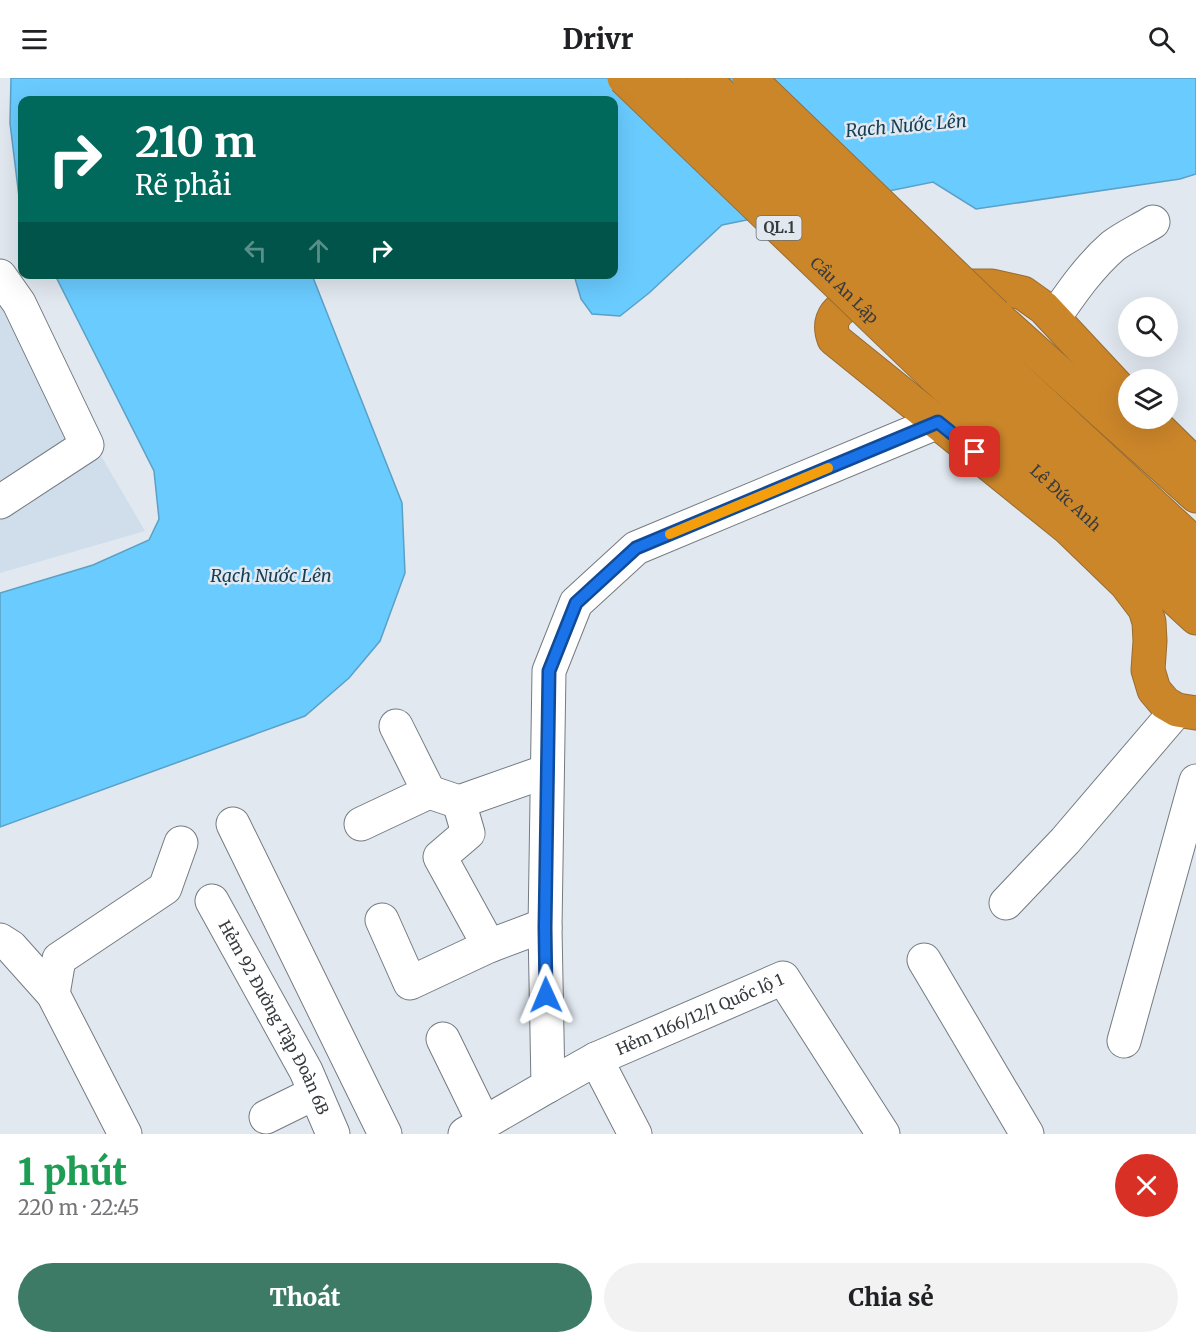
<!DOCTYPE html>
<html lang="vi">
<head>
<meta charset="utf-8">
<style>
	:root { --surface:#fff; --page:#f2f2f2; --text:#202124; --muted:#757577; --accent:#3d7b67 }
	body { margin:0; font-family:Merriweather,serif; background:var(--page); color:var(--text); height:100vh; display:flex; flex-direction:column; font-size:22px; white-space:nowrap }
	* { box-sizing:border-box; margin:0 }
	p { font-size:20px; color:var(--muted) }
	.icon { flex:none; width:33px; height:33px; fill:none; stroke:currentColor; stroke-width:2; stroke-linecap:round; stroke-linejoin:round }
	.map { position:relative; height:1056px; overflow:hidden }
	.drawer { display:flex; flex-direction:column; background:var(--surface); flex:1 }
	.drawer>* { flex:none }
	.hud { position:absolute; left:18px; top:18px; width:600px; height:183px; border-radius:12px; box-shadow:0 6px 24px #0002; background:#00695c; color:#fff; overflow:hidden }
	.controls { position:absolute; left:1118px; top:219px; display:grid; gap:12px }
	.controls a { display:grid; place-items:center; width:60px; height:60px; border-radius:50%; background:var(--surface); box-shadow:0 6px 24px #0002; font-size:30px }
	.pin { position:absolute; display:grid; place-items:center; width:51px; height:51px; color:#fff; margin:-26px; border-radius:12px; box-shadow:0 3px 9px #0006 }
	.me { position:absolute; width:66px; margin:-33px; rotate:359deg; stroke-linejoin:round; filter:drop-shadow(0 0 4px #0008) }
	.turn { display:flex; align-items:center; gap:21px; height:126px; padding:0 18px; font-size:27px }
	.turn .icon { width:78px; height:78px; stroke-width:2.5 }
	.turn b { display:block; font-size:42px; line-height:51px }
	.lanes { display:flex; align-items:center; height:57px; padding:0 18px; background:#0003; justify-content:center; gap:30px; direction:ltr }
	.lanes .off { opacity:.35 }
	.round { display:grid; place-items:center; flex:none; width:63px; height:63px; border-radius:32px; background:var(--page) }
	.headline { display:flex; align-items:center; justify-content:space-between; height:102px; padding:0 18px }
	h1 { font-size:36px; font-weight:800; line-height:45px; color:#1e9e55 }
	.cta { display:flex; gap:12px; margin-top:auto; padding:12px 18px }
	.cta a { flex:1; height:69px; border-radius:36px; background:var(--accent); color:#fff; font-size:24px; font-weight:800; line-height:69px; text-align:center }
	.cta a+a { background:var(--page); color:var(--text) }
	header { display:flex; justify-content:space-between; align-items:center; height:78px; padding:0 18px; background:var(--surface); font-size:27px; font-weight:800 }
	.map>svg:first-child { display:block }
</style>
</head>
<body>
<header><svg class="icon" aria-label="menu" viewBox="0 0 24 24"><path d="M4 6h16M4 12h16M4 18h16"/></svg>Drivr<svg class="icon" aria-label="search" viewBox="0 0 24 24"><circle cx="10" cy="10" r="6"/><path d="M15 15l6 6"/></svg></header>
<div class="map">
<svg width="1196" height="1056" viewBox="0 0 1196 1056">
	<rect width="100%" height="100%" fill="#e1e8f0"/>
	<path fill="#d0ddeb" d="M0,205L145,453L0,495Z"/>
	<path fill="#6acbff" stroke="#5ba0c5" stroke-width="1.5" d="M11,0H1196V96L1180,101L976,131L933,104L722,147L649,215L620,238L592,236L581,221L574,197L614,196V22H22V132L20,127L10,45Z
		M55,197H312L402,425L405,495L380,563L349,600L305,638L0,749V515L93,487L149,462L159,441L154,393Z"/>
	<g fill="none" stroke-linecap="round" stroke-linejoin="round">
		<g stroke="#747b82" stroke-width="35">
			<g id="minor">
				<path d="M0,198L19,225L87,367L0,424"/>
				<path d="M1054,240C1072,214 1089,189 1113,168C1125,159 1140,152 1153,144"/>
				<path d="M396,648L429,714"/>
				<path d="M459,724L468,755L440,779L489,868"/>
				<path d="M233,746L385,1056"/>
				<path d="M361,746L429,714L459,724L547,693"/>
				<path id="s1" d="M212,823L306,993L333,1056"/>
				<path d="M1006,825L1065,763L1177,632"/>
				<path d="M382,842L410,905L489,868L537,850H545"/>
				<path d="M0,862L11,869L53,916L125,1056"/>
				<path d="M924,882L1027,1056"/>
				<path d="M53,916L59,881L165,810L181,765"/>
				<path d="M443,961L484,1045"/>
				<path d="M1124,963L1196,703"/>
				<path d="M596,981L635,1056"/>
				<path id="s2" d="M548,1008L596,981L783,900L883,1056"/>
				<path d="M266,1039L315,1015"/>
				<path d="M465,1056L548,1008L545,850L549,593L576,525L636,470L938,344"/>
			</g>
		</g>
		<g stroke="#986c31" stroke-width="35">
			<g id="highway">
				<path d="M944,208H992L1023,215L1044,230L1128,320"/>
				<path d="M881,216C857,222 822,229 834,261L1068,450L1126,506L1145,531L1149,544L1150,563L1148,592L1154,612L1165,625L1177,632L1196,635"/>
				<path d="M995,237L1196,418"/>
				<path d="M973,260L1196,467"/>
				<path d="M954,279L1196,506"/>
				<path id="s3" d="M935,299L1196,540"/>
				<path d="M1148,340L1196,387"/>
			</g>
		</g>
		<use href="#minor" stroke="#fff" stroke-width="33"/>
		<use href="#highway" stroke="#cc862a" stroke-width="33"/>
		<g stroke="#986c31" stroke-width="35" stroke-linecap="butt">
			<g id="highway-bridge">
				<path id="s4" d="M624,0L935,299"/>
				<path d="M663,0L954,279"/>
				<path d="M704,0L973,260"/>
				<path d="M749,0L995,237"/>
			</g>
		</g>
		<use href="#highway-bridge" stroke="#cc862a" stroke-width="33"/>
	</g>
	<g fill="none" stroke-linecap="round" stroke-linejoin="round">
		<g stroke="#114b97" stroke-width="15">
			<path id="route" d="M546,917L545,850L549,593L576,525L636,470L938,344L975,374"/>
		</g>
		<use href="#route" stroke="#1a73e8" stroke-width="10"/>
		<path stroke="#f59e0b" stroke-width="10" d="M670,456L828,390"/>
	</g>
	<g text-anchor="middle" stroke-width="5" stroke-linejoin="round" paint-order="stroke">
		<rect fill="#e1e8f0" stroke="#6b6f73" stroke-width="1.5" x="756.5" y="138" width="45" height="24" rx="4.5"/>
		<g font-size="15" font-weight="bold" fill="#383b3e">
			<text x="779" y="155">QL.1</text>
		</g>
		<g font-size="16" fill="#383b3e" stroke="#e1e8f0">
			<text dy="6" stroke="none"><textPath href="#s4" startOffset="306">Cầu An Lập</textPath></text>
			<text dy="6" stroke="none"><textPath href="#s3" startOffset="178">Lê Đức Anh</textPath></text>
			<text dy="6" stroke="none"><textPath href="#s1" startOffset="132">Hẻm 92 Đường Tập Đoàn 6B</textPath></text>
			<text dy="6" stroke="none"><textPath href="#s2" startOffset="168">Hẻm 1166/12/1 Quốc lộ 1</textPath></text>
		</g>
		<g font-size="18" font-style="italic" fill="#143e54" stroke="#e1e8f0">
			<text transform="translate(906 48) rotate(-5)" y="6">Rạch Nước Lên</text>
			<text x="271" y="504">Rạch Nước Lên</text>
		</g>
	</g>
</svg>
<div class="controls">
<a><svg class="icon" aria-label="search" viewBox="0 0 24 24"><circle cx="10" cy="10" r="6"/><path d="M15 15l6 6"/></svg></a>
<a><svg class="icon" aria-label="layers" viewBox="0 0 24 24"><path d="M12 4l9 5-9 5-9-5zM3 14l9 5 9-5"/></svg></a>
</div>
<div class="pin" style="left:975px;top:374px;background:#d93025"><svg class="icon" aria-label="arrive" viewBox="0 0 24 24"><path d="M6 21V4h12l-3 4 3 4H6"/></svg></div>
<svg class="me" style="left:546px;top:917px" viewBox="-20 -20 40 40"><path d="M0-17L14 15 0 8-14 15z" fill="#1a73e8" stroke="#fff" stroke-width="4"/></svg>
<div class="hud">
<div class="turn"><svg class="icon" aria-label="right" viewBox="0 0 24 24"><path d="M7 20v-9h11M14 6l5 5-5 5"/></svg><div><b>210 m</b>Rẽ phải</div></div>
<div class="lanes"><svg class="icon off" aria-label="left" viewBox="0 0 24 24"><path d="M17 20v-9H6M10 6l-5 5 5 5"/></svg><svg class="icon off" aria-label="ahead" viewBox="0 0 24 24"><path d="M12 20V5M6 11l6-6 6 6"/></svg><svg class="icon" aria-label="right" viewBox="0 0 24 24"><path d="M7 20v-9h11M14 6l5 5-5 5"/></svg></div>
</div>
</div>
<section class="drawer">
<div class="headline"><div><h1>1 phút</h1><p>220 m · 22:45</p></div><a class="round" style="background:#d93025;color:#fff"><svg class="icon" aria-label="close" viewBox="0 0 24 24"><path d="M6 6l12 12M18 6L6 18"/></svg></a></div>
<div class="cta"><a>Thoát</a><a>Chia sẻ</a></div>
</section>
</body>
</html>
